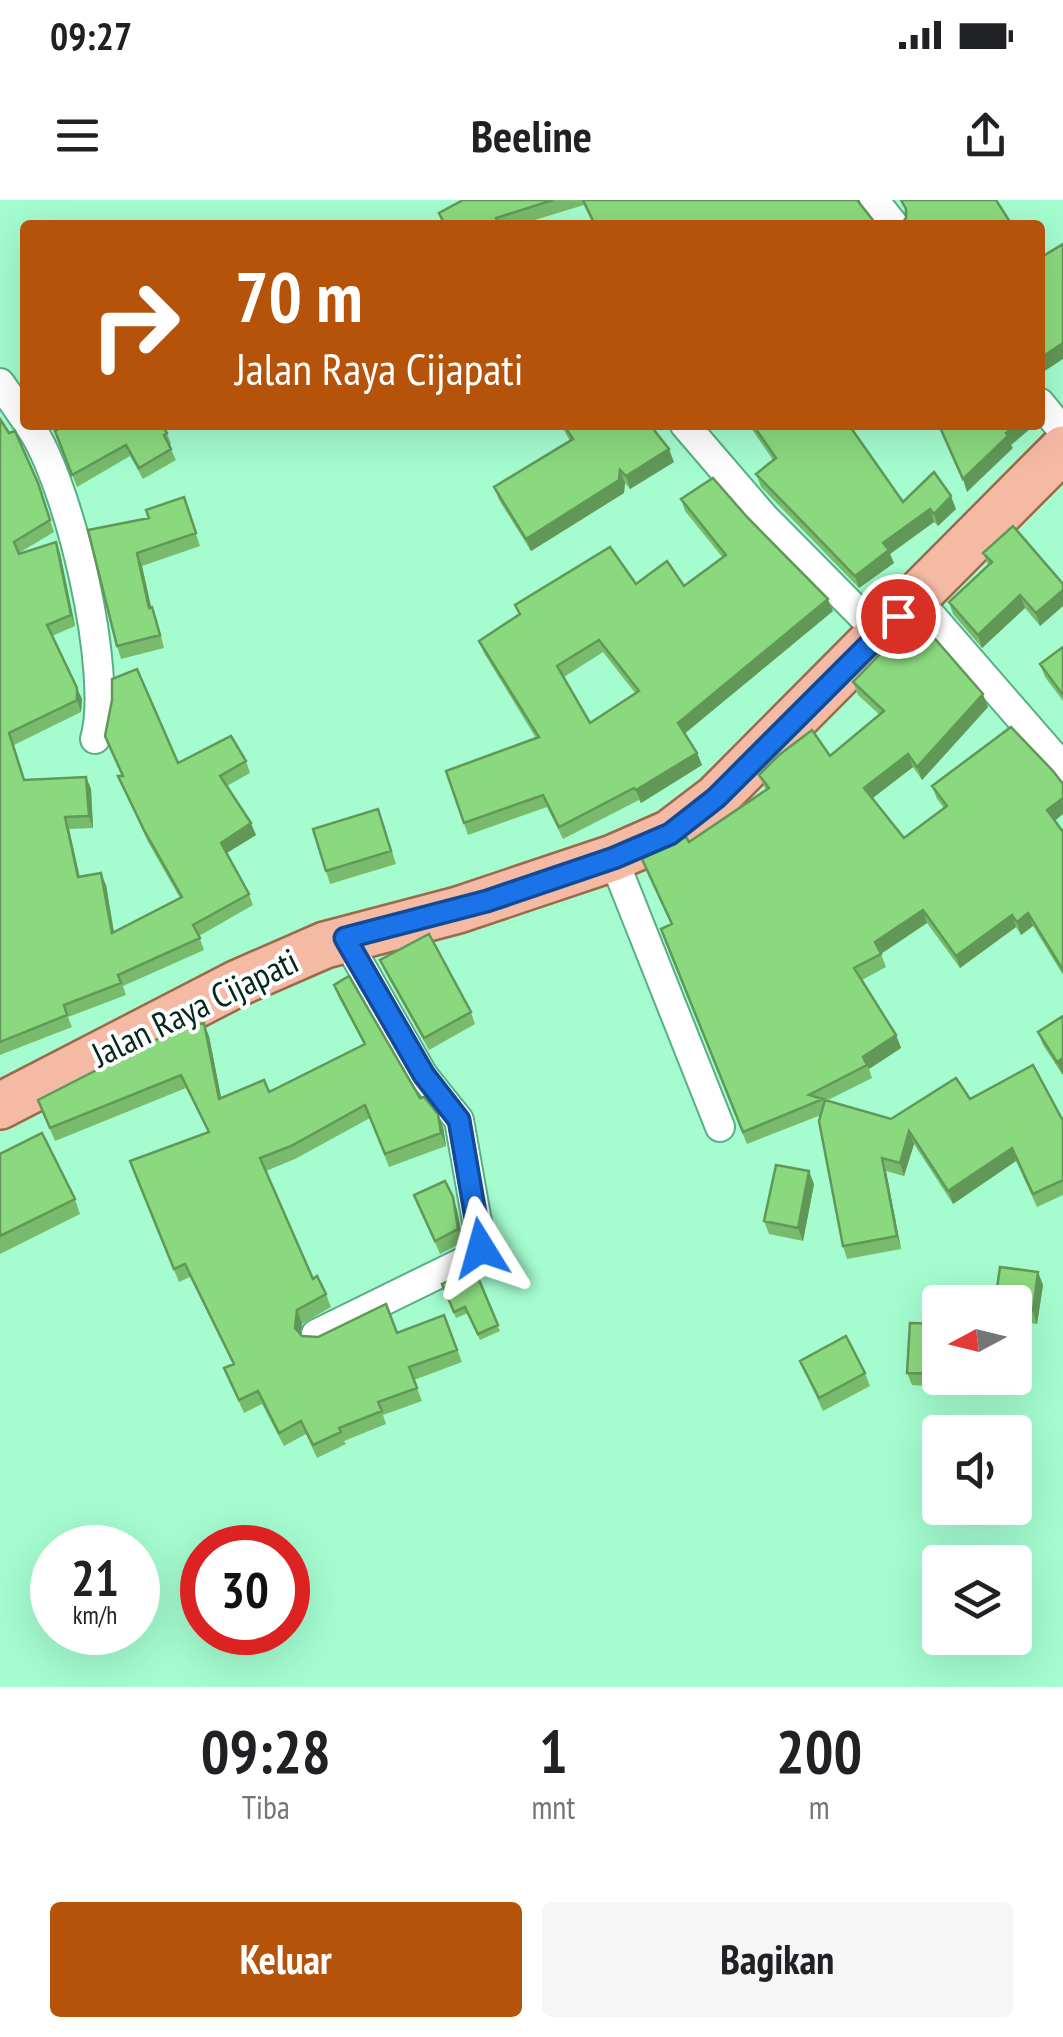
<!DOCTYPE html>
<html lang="id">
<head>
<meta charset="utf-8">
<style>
	:root { --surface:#fff; --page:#f6f6f6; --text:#202124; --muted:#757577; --accent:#b45309 }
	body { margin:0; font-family:"PT Sans Narrow",sans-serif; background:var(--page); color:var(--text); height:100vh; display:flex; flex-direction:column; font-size:38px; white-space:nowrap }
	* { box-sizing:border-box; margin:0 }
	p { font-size:32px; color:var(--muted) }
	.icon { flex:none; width:55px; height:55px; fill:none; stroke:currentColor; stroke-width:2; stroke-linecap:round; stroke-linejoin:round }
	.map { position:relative; height:1487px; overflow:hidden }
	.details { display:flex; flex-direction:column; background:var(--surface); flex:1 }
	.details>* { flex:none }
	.banner { position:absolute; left:20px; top:20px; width:1025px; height:210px; border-radius:10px; box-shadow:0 10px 40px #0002; background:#b45309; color:#fff; overflow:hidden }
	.needle { width:65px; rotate:263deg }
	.tools { position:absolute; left:922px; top:1085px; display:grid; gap:20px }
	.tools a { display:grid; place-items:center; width:110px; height:110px; border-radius:10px; background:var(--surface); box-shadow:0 10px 40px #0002; font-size:50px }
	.speed { position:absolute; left:30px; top:1325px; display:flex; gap:20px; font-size:50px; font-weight:700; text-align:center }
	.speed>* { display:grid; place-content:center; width:130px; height:130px; border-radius:50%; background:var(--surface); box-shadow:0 10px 40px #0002; line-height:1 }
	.speed small { font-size:25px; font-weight:400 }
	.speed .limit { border:15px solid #d22; background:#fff; color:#111 }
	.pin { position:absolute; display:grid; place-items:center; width:85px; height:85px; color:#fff; margin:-42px; border:5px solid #fff; border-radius:50%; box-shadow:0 2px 10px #0007 }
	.me { position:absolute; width:110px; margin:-55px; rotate:352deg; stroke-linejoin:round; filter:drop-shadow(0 0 8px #0008) }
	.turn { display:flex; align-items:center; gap:35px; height:210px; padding:0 50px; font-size:45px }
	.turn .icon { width:130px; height:130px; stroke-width:2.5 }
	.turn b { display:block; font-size:70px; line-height:85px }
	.eta { display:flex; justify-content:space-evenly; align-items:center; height:170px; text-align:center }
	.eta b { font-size:60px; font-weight:800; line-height:70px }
	.button { display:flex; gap:20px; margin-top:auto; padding:20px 50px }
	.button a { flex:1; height:115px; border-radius:10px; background:var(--accent); color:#fff; font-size:40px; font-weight:800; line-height:115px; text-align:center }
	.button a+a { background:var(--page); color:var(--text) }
	.status { display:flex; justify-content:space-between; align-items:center; height:70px; padding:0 50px; background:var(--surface); direction:ltr }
	.status svg { height:28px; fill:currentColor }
	header { display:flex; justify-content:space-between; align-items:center; height:130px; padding:0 50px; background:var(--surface); font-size:45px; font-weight:800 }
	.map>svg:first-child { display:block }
</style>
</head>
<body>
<div class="status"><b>09:27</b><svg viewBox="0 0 49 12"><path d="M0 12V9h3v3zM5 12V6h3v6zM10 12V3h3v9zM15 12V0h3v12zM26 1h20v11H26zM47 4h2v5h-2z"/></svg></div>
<header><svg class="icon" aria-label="menu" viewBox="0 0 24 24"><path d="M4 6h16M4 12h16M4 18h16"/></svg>Beeline<svg class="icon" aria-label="share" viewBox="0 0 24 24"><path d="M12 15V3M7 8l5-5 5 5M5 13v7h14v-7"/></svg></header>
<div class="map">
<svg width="1063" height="1487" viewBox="0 0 1063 1487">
	<rect width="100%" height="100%" fill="#a4fccf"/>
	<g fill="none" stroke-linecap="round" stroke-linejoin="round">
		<g stroke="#58af85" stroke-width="32">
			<path id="street" d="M874,0L894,25
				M0,183L25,219
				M1040,203L1063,231
				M29,225C69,281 114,474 95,539
				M685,225L764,317L880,434
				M915,397L1063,567
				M613,658L720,927
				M316,1134L467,1060L480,1051L481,1044L459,920L423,875L345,738"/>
		</g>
		<g stroke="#9b694c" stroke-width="50">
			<path id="primary" d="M0,906L238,783L325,745L458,710L613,658L670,633L716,598L1063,249"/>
		</g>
		<use href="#street" stroke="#fff" stroke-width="28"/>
		<use href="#primary" stroke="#f5baa4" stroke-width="45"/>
	</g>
	<path fill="#78bb6c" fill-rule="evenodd" d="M463,0H857L876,24L880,25H594L584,5L518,25H443L439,13Z
		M0,219L38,283L54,332L19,353H60L75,426L52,436L82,499L81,512L14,545L24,580L86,577L91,589L93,628L69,629L80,677L106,685L114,732L180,698L148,642L118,576L178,563L246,561L250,573L227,586L256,635L227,653L249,694L253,705L199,736L204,750L123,786L126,795L68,817L72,827L0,855Z
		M561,225H650L674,262L630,289L625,283L624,293L531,351L499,300L494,287L570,241Z
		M749,225H849L903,302L956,309L938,326L934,322L890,354L894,363L859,388L761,287L756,274L773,260Z
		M55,231L167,233L171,244L169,245L176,260L143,279L130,256L77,287Z
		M184,297L200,346L142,366L151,407H152L157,420L164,448L121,459L117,446L88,330L149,318Z
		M681,299L747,317L833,411L685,533L697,553L702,565L641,603L639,600L563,639L547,607L468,635L446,571L536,538L484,453L479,441L519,415L515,405L636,384L684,386L723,358L685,311ZM603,452L635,493L590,523L564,477Z
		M983,353L1063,384V406L1040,426L1025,408L982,448L953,414L949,402L988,365Z
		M1063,447V501L1045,477L1040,464Z
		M853,482L988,507L922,580L913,567L872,598L904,638L944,608L937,599L932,586L1063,584V614L1055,621L1063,632V775L1033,726L1021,735L1016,727L960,768L927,723L881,754L886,767L862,780L896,835L901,848L869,869L872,878L828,900L891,919L970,899L1063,921V995L1037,1007L1016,961L953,1004L914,944L904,976L886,971L901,1049L847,1059L843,1046L821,915L747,944L665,742L671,724L642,659L689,642L766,590L759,575L830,556L880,515L858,495Z
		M383,622L396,664L330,684L326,671Z
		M380,760L471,812L475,824L429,850L385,772Z
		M334,785L420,898L438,914L443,927L446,946L389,967L370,918L295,959L266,971L313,1079L326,1094L331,1107L302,1124L301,1134L302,1136L318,1137L397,1133L444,1115L462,1162L414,1180L422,1201L383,1215L386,1224L344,1241L346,1244L317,1258L306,1234L284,1246L262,1204L244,1213L224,1168L233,1164L190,1077L179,1082L130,961L208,932L186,888L55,941L38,900L209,836L221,898L269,892L364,844L339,798Z
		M1063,816V874H1062L1043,845L1038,832Z
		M0,954L75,999L80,1014L0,1054Z
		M814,984L803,1041L769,1034L764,1021Z
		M414,995L453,997L457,1010L463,1042L440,1054Z
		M474,1068L500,1131L480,1140L468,1113L456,1118L442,1084Z
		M1043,1085L1037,1124L1015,1121V1102Z
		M940,1124V1178H953L952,1188L912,1185L907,1173Z
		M800,1161L865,1173L870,1186L823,1211Z"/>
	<path fill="#619858" d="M1063,143V159L1040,174V158Z
		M1016,225H1035L1011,245L1013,248L967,292L963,279L1006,233Z
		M669,249L674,262L630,289L626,276Z
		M620,270L625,283L624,293L531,351L526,339Z
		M951,296L956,309L938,326L934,314Z
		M930,309L934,322L890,354L894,363L859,388L855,376L883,343Z
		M56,342L60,353L75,426L71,415Z
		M137,353L142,366L154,420L149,408Z
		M1063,390V406L1040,426L1036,413Z
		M1020,395L1025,408L982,448L978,435Z
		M828,399L833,411L683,535L678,523Z
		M77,488L82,499L81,512L77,500Z
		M983,494L988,507L922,580L917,567Z
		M697,553L702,565L641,603L636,590Z
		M908,554L913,567L869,601L864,588Z
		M86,577L91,589L93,628L89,616Z
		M1063,598V614L1051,623L1047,610Z
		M65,617L69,629L82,689L78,677Z
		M251,623L256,635L225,654L221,643Z
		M101,673L106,685L116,745L112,733Z
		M923,710L927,723L879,755L875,742Z
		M1028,713L1033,726L1021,735L1017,722Z
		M1012,715L1016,727L960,768L956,756Z
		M204,823L209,836L224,912L219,899Z
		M896,835L901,848L869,869L863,857Z
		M1063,858V874H1062L1057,862Z
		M438,914L443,927L446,946L441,933Z
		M909,931L914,944L904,976L900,963Z
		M1012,948L1016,961L953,1004L948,991Z
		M882,958L886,971L901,1049L897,1036Z
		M809,971L814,984L803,1041L798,1028Z
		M453,997L457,1010L463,1042L458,1029Z
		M1038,1072L1043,1085L1037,1124L1033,1111Z
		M297,1110L302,1124L300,1141L295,1128Z"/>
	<path fill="#8bd97e" stroke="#619858" stroke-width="2.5" fill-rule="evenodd" d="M463,0H553L496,18L499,25H445L439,13Z
		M583,0H857L876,24L880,25H595Z
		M901,0H996L1012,25H900L906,18V9Z
		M1063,44V143L1040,158V58Z
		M0,219L9,233L15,231L38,283L50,320L14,342L19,354L56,342L71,415L47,425L77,488V500L9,533L24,580L86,577L89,616L65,617L78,677L101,673L112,733L182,697L144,630L118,576H123L105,536L112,500V479L137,469L178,563L231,536L246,561L220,576L251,623L221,643L249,694L193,725L200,738L118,775L121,783L64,805L67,815L0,842Z
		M65,225H162L167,233L164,235L171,249L139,268L126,245L72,275L55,231Z
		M564,225H650L669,249L626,276L620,270L619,280L526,339L494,287L573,239Z
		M753,225H849L903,302L934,272L951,296L934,314L930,309L883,343L889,350L855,376L756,274L776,258Z
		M939,225H1016L1006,233L1008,236L963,279Z
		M713,278L747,317L828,399L678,523L697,553L636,590L634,588L559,627L543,595L464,623L446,571L539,537L479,441L520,414L515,405L610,347L636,384L667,361L684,386L726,355L681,299ZM599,440L639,491L590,523L557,466Z
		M184,297L196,333L137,353L149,408L152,407L160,435L117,446L88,330L149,318L146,310Z
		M1013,326L1063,384V390L1036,413L1020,395L978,435L949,402L992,362L983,353Z
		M916,417L983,494L917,567L908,554L864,588L904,638L947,606L932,586L1011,527L1053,571L1063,584V598L1047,610L1063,632V770L1028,713L1017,722L1012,715L956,756L923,710L875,742L881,754L854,768L896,835L863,857L867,865L809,895L823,899L743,932L661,729L672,724L642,659L686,637L689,642L769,588L759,575L779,555L812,530L830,556L884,511L853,482Z
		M1063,447V495L1040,464Z
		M378,609L391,651L326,671L313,629Z
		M429,734L471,812L424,838L380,760Z
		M349,776L420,898L424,897L438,914L441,933L385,954L365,905L291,946L260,958L313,1079L317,1076L326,1094L297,1110L295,1128L302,1136L318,1137L386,1104L397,1133L444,1115L457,1150L409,1167L417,1188L378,1202L382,1211L339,1228L341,1232L313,1245L301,1221L279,1233L258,1191L239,1200L224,1168L234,1164L185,1064L174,1069L130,961L209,932L181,875L50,928L38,900L177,829L204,823L219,899L264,880L269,892L365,844L334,785Z
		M1063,816V858L1057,862L1038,832Z
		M1033,865L1063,921V980L1033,994L1012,948L948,991L909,931L900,963L882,958L897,1036L843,1046L819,921L825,900L891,919L956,878L970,899Z
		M42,933L75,999L0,1036V954Z
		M776,965L809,971L798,1028L764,1021Z
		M445,981L453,997L458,1029L435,1041L414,995Z
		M1000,1067L1038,1072L1033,1111L1015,1109V1102H995Z
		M474,1068L498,1125L478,1134L465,1107L454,1112L442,1084Z
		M910,1123L940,1124V1174L907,1173Z
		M846,1136L865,1173L819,1198L800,1161Z"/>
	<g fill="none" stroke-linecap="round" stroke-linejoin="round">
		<g stroke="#114b97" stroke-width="25">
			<path id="route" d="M481,1048L459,920L424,875L345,738L487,701L614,658L670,634L716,598L898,416"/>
		</g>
		<use href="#route" stroke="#1a73e8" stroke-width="18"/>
	</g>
	<g text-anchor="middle" stroke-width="8" stroke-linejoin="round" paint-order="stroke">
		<g font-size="35" fill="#022919" stroke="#fff">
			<text transform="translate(195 808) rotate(-26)" y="12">Jalan Raya Cijapati</text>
		</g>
	</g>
</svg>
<div class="tools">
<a><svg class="needle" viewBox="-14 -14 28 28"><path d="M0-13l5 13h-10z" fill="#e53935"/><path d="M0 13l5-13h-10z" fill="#757577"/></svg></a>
<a><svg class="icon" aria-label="sound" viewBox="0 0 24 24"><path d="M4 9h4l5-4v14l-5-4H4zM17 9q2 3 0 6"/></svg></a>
<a><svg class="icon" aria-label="layers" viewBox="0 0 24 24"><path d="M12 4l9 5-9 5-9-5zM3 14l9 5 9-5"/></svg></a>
</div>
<div class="speed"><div>21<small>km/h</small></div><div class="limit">30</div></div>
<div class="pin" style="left:898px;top:416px;background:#d93025"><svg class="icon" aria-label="arrive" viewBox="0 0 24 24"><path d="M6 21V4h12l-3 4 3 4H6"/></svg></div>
<svg class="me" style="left:481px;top:1048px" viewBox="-20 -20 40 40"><path d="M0-17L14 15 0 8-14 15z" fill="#1a73e8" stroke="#fff" stroke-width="4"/></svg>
<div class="banner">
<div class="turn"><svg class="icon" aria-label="right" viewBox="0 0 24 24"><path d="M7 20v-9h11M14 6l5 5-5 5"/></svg><div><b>70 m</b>Jalan Raya Cijapati</div></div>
</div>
</div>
<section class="details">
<div class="eta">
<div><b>09:28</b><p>Tiba</p></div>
<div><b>1</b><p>mnt</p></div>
<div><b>200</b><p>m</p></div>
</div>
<div class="button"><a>Keluar</a><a>Bagikan</a></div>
</section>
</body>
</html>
